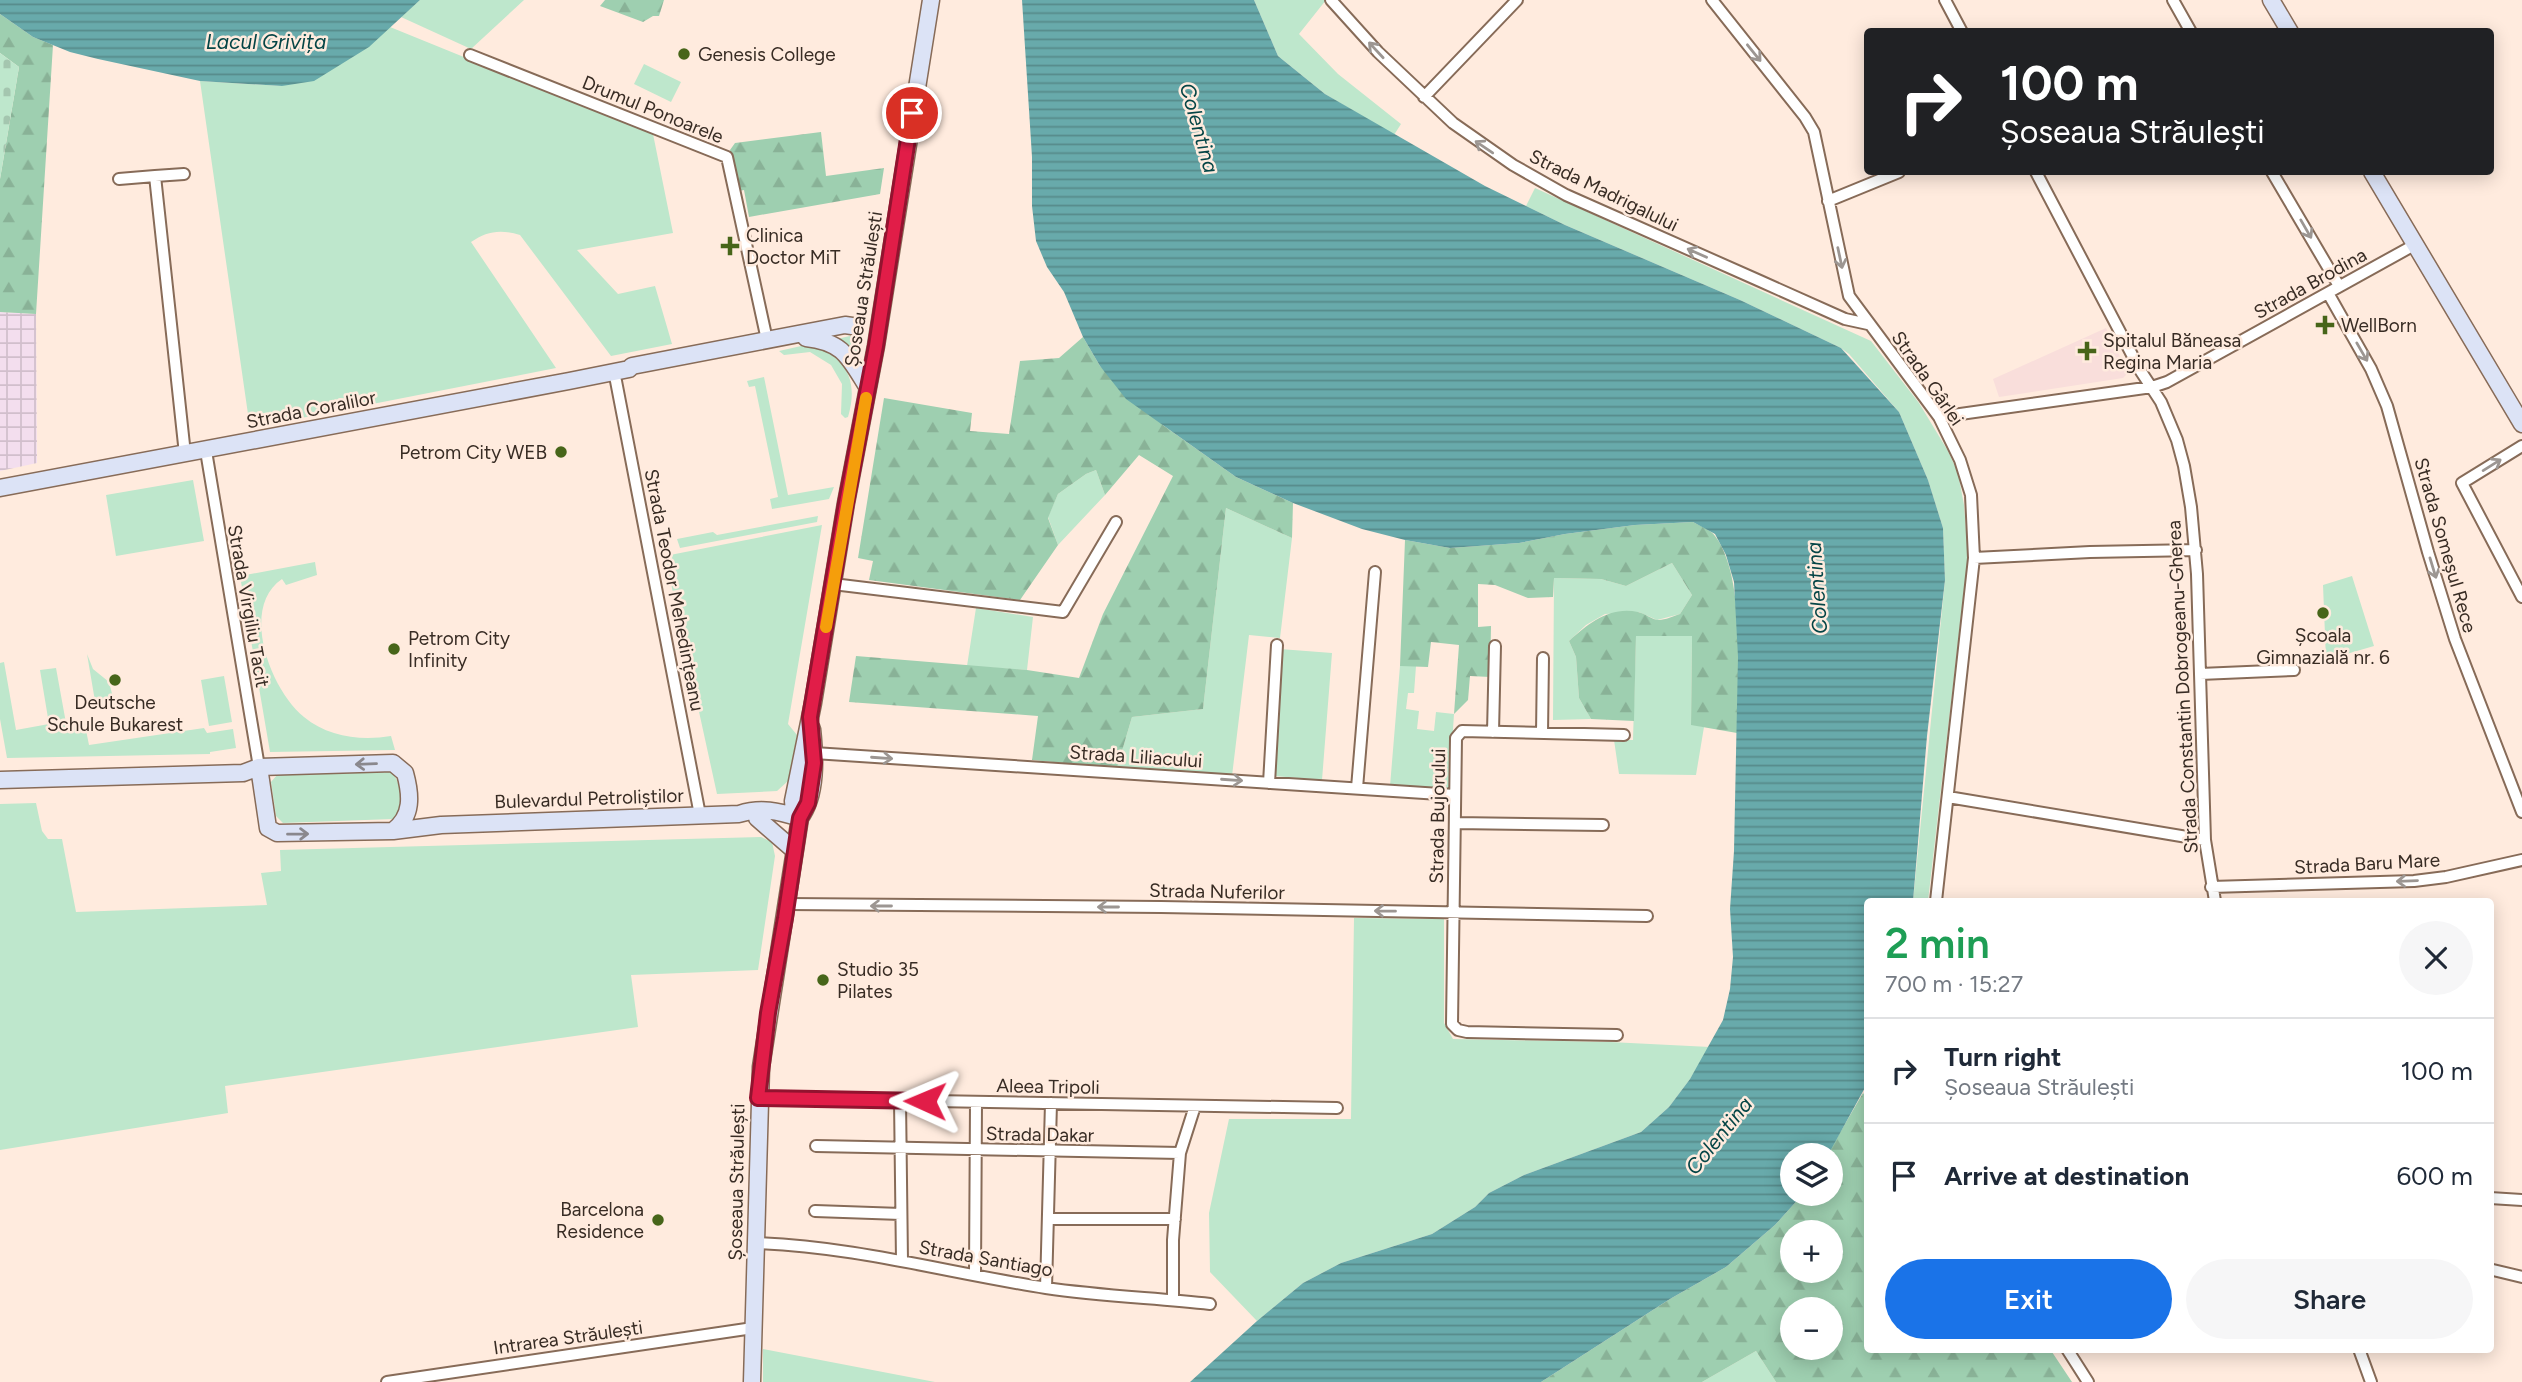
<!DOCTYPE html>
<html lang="en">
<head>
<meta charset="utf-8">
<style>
	:root { --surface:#fff; --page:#f6f6f7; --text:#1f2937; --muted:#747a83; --line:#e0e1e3; --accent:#1a73e8 }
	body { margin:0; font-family:Figtree,sans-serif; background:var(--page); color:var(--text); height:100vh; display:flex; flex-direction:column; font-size:26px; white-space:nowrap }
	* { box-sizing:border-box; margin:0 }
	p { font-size:23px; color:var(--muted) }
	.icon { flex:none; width:38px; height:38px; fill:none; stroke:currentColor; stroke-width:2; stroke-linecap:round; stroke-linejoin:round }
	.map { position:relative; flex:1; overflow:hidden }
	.panel { position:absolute; left:1864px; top:898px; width:630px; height:455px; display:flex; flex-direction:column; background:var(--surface); border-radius:7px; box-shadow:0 4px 18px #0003 }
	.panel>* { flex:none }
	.hud { position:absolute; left:1864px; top:28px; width:630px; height:147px; border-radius:7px; box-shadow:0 4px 18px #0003; background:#202124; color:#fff; overflow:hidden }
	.buttons { position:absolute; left:1780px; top:1143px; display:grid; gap:14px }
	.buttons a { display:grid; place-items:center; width:63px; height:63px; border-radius:50%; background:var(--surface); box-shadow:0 4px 18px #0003; font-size:35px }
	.pin { position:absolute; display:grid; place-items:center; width:60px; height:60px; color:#fff; margin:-30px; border:4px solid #fff; border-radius:50%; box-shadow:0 2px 7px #0007 }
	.me { position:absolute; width:77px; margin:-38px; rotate:271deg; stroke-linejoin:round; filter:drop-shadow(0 0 5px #0008) }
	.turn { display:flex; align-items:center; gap:24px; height:147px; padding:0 21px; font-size:32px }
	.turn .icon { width:91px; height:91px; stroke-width:2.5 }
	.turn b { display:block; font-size:49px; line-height:60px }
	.round { display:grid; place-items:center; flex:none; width:74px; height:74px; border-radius:37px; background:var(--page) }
	.summary { display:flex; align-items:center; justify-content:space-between; height:119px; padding:0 21px }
	h1 { font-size:42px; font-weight:600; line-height:52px; color:#1e9e55 }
	.button { display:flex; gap:14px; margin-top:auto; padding:14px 21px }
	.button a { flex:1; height:80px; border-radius:42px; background:var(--accent); color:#fff; font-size:28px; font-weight:600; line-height:80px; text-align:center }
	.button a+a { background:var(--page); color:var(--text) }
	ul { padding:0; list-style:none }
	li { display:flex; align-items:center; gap:21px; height:105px; padding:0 21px; border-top:2px solid var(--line) }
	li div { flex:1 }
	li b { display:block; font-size:26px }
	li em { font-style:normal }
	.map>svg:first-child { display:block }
</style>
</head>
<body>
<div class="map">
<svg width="2522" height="1382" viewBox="0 0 2522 1382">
	<defs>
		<pattern id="industrial-grid" width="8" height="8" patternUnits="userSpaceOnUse" patternTransform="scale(1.75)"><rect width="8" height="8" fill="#f3deee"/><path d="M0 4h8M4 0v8" fill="none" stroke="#d1bfcc"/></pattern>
		<pattern id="forest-firs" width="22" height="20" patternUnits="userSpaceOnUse" patternTransform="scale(1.75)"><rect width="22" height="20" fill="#9ecfb0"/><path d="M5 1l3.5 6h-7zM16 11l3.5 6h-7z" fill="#89b297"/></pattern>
		<pattern id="cemetery-stones" width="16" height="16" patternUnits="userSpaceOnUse" patternTransform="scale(1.75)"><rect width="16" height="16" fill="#bee7cc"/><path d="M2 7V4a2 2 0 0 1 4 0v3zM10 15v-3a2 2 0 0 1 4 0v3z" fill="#a4c6af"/></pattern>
		<pattern id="water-rules" width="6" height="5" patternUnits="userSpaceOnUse" patternTransform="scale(1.75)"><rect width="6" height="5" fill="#68aaab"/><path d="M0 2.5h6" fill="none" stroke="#578b8b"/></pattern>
	</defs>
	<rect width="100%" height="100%" fill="#ffebde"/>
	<path fill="url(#industrial-grid)" d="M0,312L36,314L37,463L0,471Z"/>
	<path fill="#f9dedb" d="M2106,328L2128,373L2123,378L1999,397L1993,379Z"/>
	<path fill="#bee7cc" d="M420,0H524L471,49L401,17Z
		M1254,0H1326L1299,34L1338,74L1401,124L1394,135L1325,94L1278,56Z
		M390,27L653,134L673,233L577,250L618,294L655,286L672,344L611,356L520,235C500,229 487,231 471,242L556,368L250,428L200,81L282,86Z
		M644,64L681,82L671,102L634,84Z
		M1535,188L1871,341L1919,403L1948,451L1958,473L1964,505L1968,556L1928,901H1913L1945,580L1943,528L1928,480L1899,412L1849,354L1841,348L1740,300L1565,225L1526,206Z
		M854,335L861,339L858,362L837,339Z
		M810,344C846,357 859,380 848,417L845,418L841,414L842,384L831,365L810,352L784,355L779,351Z
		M764,377L788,495L834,487L829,499L772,509L770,499L778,497L755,386L749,387L747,381Z
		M1096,470L1105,495L1058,545L1048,517L1058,494L1086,474Z
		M193,480L204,541L116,556L106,495Z
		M1226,508L1292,538L1280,638L1249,635L1232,776L1117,768L1132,717L1203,709Z
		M818,516L817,522L680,548L677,539L713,532L717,535Z
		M822,525L788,724L797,735L788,781L777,791L717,794L665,556Z
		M315,562L317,575L286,585L282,579C239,608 271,691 304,717C328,737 361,741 391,736L395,750L270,752L240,576Z
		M1672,563L1692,595L1680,614L1657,620L1639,612L1605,614L1586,625L1569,641L1576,657L1579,698L1591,719L1553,720L1554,578L1601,579L1626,586Z
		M2352,576L2374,646L2326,660L2323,585Z
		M976,608L1033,617L1027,670L967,666Z
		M1636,636H1692L1691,724L1704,727L1696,775L1619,774L1614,740H1633Z
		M1280,649L1332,653L1322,780L1274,776Z
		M87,654L93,669L109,682L115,705L96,707Z
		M4,662L16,730L49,724L40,670L56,668L66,723L84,720L89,745L204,728L207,733L233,729L236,748L210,752V754L7,758L0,719V663Z
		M1400,666H1416L1414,693H1408L1406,709L1419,711L1417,729L1434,731L1436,712L1454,714L1449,790L1390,786Z
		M224,676L232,722L209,726L201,680Z
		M391,772C402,781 402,804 397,817L393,819L283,823L276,816L271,782L277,775Z
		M36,803L42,831L48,839H62L76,912L267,905L261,873L281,871L280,850L761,837L772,842L775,856L758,970L631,975L638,1027L225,1086L228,1113L0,1150V804Z
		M1354,918L1444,919V1023L1453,1039L1610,1042L1710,1047L1690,1079L1669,1107L1641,1132L1524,1175L1489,1193L1475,1207L1432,1234L1341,1263L1303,1283L1257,1321L1210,1272L1209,1213L1229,1119H1351Z
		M763,1349L935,1382H763Z
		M1756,1351L1776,1382H1702Z"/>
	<path fill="url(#forest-firs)" fill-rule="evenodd" d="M605,0H664L659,16H653L643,22L600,6Z
		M0,14L33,37L53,45L36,314L0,312V179L19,67L0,53Z
		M821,132L826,176L884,168L880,194L749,217L744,190L739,191L730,150L735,143Z
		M1083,337L1100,366L1164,426L1236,477L1293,503L1292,538L1226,508L1203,709L1132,717L1117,768L1032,760L1038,716L849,702L856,656L1027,670L1079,678L1103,614L1173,476L1139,455L1105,495L1096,470L1086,474L1058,494L1048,518L1058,545L1020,600L869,580L873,561L858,558L884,398L972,413L970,431L1009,434L1020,361L1059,358Z
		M1693,522C1700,526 1711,530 1715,536C1746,576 1738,683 1737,733L1691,725L1692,636H1636L1634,721L1591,719L1579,698L1576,657L1569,641C1589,623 1610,606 1638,612C1645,613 1652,620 1659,620C1665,620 1674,616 1680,614L1692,595L1672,563L1626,586L1601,579L1554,578L1553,597L1528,598L1495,585L1478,584V627L1491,626L1490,677L1470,676L1468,700L1454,714L1459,645L1431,642L1428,667L1400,666L1405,540L1450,548L1519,543L1565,534L1635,525Z
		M1863,1093L1867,1098V1349H2050L2072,1382H1776L1756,1351L1702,1382H1541L1670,1299L1726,1267L1775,1225L1803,1194H1830V1155H1827ZM1792,1232H1830V1270H1792ZM1792,1309H1830V1348H1792Z"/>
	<path fill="url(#cemetery-stones)" d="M0,53L19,67L0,179Z"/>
	<path fill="url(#water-rules)" d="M0,0H420L369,47L314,81L282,86L200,81L98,59L70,52L33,37L0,14Z
		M1022,0H1254L1278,56L1325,94L1485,186L1565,225L1740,300L1841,348L1899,412L1928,480L1943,528L1945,580L1927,736L1913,901H1867V1084L1828,1155H1792V1194H1803L1775,1225L1726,1267L1670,1299L1541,1382H1190L1257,1321L1303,1283L1341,1263L1432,1234L1475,1207L1489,1193L1524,1175L1641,1132L1669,1107L1690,1079L1723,1020L1730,989L1733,957L1730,909L1734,851L1738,657L1734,582L1726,555L1715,534L1693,522L1635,525L1565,534L1519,543L1450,548L1405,540L1362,529L1293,503L1236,477L1126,399L1100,366L1083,337L1064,292L1047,267L1036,241L1032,206V157Z"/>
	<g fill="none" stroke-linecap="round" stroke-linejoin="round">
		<g stroke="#876b58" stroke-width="14">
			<path id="street" d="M1331,0L1378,52L1453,123L1513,165L1566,195L1760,281L1845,319L1868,324
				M1712,0L1805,117L1814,132L1849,296L1939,417L1960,460L1971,495L1974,558L1936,901
				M1945,0L1962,32
				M2173,0L2191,32
				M470,55L727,157L767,340
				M1424,97L1517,0
				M2036,172L2140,370L2161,402L2177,440L2184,466L2191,507L2197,574L2205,840L2215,901
				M2272,172L2339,286
				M184,174L155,176L185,454
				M119,179L155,176
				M1828,201L1899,172
				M2328,293L2371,369L2387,406L2428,552L2455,639L2522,812
				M613,372L616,381L700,815
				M1939,417L2152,387L2167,382L2416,244
				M2522,446L2462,483L2522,597
				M206,451L259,767
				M1974,558L2090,552L2196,550
				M833,584L1063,612L1116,522
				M2200,674L2294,670
				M1493,732L1495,646
				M1542,733L1543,658
				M814,753L1455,795
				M1269,783L1277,645
				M1357,788L1375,572
				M1948,797L2205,840
				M1455,823L1603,825
				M2211,887L2414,881L2446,877L2522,860
				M787,904L1161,907L1647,916
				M1617,1035L1467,1032L1458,1030L1452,1024L1456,738L1462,731L1624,735
				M758,1098L1337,1108
				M900,1100L902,1261
				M816,1146L1180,1153
				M2490,1198L2522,1200
				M815,1211L901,1214
				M1048,1219H1175
				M755,1243C853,1246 949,1273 1046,1288C1100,1296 1156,1298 1210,1304
				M2493,1270L2522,1277
				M975,1274L976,1102
				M1046,1288L1051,1103
				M1173,1300V1240L1180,1153L1195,1106
				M2067,1349L2088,1382
				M2359,1349L2371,1382
				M387,1382L753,1328"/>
		</g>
		<g stroke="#876b58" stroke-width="19">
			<path id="secondary" d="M2271,0L2290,32
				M2372,172L2522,424
				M806,338C844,342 849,358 868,388
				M0,488L569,381L629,369L632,366L845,325L852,326
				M259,767L268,828L277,833L393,831L441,825L739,814C761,807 778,811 800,818
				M0,780L243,773L259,767L393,763L405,773C411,795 413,816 393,831
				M757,818L795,851
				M800,818L794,810L793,801L813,703L846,503L876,346L931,0
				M752,1382L761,1067L800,818C817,795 815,757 812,729"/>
		</g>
		<use href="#street" stroke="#fff" stroke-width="10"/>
		<use href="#secondary" stroke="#dce3f6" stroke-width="16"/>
	</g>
	<defs><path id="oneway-shaft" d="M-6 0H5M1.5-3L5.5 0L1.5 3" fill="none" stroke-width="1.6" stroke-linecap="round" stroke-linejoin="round" transform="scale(1.75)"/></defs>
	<g stroke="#9c9692">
		<use href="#oneway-shaft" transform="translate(1376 50) rotate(-133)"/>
		<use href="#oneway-shaft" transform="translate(1754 53) rotate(51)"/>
		<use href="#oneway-shaft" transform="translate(1484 147) rotate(-146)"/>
		<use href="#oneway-shaft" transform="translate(2306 229) rotate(60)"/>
		<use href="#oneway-shaft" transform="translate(1697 253) rotate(-156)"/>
		<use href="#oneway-shaft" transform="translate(1840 258) rotate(78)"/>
		<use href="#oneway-shaft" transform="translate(2362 352) rotate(60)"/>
		<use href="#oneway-shaft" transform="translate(2492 465) rotate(-32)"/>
		<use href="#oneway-shaft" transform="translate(2433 568) rotate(73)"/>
		<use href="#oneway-shaft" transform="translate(882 758) rotate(4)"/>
		<use href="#oneway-shaft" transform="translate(1232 780) rotate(4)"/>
		<use href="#oneway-shaft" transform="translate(2407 881) rotate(178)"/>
		<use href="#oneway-shaft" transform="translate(881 906) rotate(-180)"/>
		<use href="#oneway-shaft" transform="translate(1108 907) rotate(-180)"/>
		<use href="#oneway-shaft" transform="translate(1385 911) rotate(-179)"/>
	</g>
	<g stroke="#8a888d">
		<use href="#oneway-shaft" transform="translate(366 764) rotate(178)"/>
		<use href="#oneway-shaft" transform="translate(298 834) rotate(-1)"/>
	</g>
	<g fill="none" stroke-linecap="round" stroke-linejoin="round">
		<g stroke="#92132f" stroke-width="18">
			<path id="route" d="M912,113L876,346L846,503L810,717L814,763L808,803L800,818L785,918L768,1013L758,1098L925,1101"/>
		</g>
		<use href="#route" stroke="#e11d48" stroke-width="12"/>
		<path stroke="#f59e0b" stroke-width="12" d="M826,627L866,398"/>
	</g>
	<g fill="#476519" stroke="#ffebde" stroke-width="2.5">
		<circle cx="684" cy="54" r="7"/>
		<path d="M726.5 235.5h7v7h7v7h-7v7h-7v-7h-7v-7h7z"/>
		<path d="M2321.5 314.5h7v7h7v7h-7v7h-7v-7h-7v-7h7z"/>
		<path d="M2083.5 340.5h7v7h7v7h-7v7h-7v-7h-7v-7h7z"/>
		<circle cx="561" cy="452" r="7"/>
		<circle cx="2323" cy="613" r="7"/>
		<circle cx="394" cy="649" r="7"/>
		<circle cx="115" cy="680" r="7"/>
		<circle cx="823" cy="980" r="7"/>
		<circle cx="658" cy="1220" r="7"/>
	</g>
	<g text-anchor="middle" stroke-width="5" stroke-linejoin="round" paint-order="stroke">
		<g font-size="19" fill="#382c24" stroke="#ffebde" text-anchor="start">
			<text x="698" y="61">Genesis College</text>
			<text x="746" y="242">Clinica<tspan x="746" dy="22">Doctor MiT</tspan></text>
			<text x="2341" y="332">WellBorn</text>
			<text x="2103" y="347">Spitalul Băneasa<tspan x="2103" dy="22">Regina Maria</tspan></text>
			<text x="547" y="459" text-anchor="end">Petrom City WEB</text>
			<text x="2323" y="642" text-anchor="middle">Școala<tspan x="2323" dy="22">Gimnazială nr. 6</tspan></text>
			<text x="408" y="645">Petrom City<tspan x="408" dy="22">Infinity</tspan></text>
			<text x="115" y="709" text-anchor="middle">Deutsche<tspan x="115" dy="22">Schule Bukarest</tspan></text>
			<text x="837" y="976">Studio 35<tspan x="837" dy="22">Pilates</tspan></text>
			<text x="644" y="1216" text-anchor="end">Barcelona<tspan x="644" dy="22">Residence</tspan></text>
		</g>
		<g font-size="19" fill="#382c24" stroke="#ffebde">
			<text transform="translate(653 109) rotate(22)" y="7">Drumul Ponoarele</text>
			<text transform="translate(1604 190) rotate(26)" y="7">Strada Madrigalului</text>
			<text transform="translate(2310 283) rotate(-29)" y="7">Strada Brodina</text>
			<text transform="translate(863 289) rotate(-81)" y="7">Șoseaua Străulești</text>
			<text transform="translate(1928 378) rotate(55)" y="7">Strada Gârlei</text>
			<text transform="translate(311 409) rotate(-11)" y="7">Strada Coralilor</text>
			<text transform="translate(2446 545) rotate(74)" y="7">Strada Someșul Rece</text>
			<text transform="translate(675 590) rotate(79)" y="7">Strada Teodor Mehedințeanu</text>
			<text transform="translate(249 606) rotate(80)" y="7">Strada Virgiliu Tacit</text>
			<text transform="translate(2182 687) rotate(-93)" y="7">Strada Constantin Dobrogeanu-Gherea</text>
			<text transform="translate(1136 756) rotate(4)" y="7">Strada Liliacului</text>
			<text transform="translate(589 798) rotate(-2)" y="7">Bulevardul Petroliștilor</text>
			<text transform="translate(1437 816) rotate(-89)" y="7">Strada Bujorului</text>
			<text transform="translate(2367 863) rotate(-3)" y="7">Strada Baru Mare</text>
			<text transform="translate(1217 891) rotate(1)" y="7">Strada Nuferilor</text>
			<text transform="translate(1048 1086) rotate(1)" y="7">Aleea Tripoli</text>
			<text transform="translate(1040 1134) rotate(1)" y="7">Strada Dakar</text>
			<text transform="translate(736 1182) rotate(-89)" y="7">Șoseaua Străulești</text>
			<text transform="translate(986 1258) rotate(10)" y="7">Strada Santiago</text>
			<text transform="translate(568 1337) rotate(-8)" y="7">Intrarea Străulești</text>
		</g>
		<g font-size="21" font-style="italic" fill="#054546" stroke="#ffebde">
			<text x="266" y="49">Lacul Grivița</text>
			<text transform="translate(1199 128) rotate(74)" y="7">Colentina</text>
			<text transform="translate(1817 588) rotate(-94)" y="7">Colentina</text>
			<text transform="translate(1719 1136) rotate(-51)" y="7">Colentina</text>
		</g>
	</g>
</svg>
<div class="buttons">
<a><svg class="icon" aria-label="layers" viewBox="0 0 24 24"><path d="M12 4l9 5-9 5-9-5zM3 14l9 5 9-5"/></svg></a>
<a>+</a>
<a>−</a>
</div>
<div class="pin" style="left:912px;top:113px;background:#d93025"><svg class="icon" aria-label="arrive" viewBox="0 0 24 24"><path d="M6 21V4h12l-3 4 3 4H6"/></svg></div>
<svg class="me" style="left:925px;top:1101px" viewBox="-20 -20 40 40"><path d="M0-17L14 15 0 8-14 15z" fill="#e11d48" stroke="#fff" stroke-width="4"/></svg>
<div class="hud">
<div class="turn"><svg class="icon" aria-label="right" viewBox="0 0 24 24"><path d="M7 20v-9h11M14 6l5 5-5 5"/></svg><div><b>100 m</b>Șoseaua Străulești</div></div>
</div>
<section class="panel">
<div class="summary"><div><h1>2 min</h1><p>700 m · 15:27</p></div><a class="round"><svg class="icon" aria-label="close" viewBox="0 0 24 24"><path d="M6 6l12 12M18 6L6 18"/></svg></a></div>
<ul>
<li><svg class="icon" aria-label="right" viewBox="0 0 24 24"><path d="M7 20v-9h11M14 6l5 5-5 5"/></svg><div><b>Turn right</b><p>Șoseaua Străulești</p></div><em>100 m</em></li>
<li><svg class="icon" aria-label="arrive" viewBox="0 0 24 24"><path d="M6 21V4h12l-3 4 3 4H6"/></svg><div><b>Arrive at destination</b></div><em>600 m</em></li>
</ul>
<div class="button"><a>Exit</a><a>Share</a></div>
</section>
</div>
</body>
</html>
